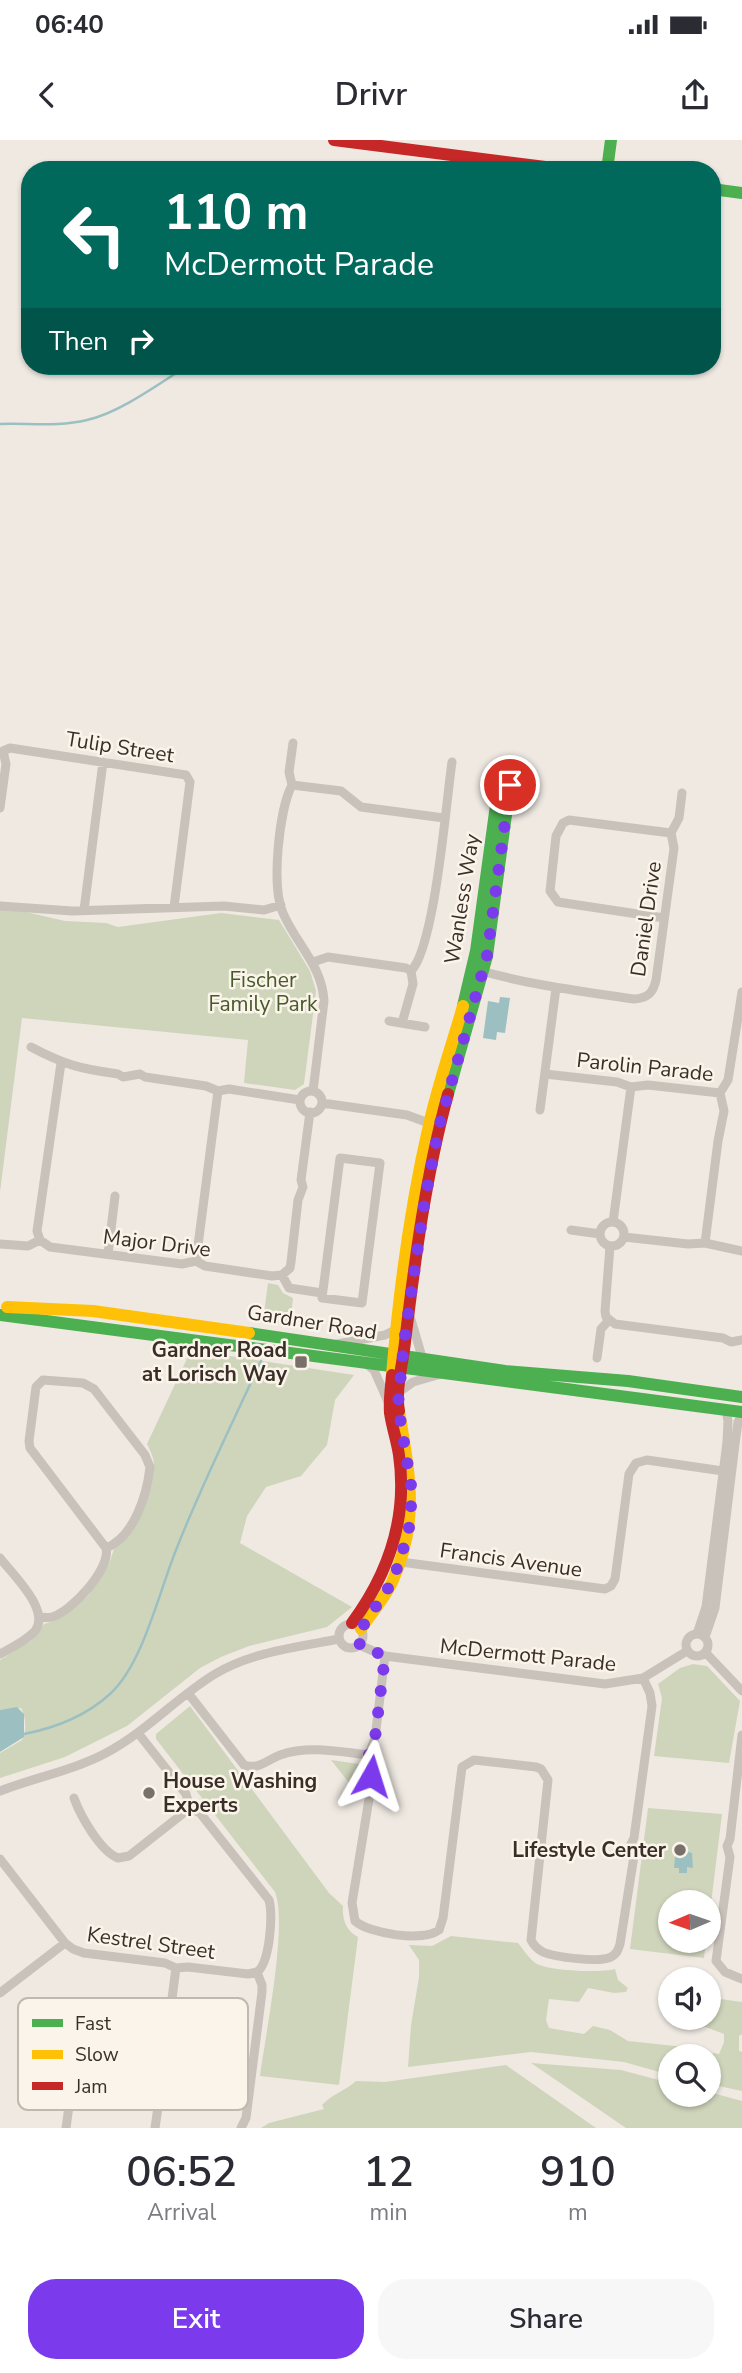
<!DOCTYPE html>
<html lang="en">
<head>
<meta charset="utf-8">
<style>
	:root { --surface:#fff; --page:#f7f7f7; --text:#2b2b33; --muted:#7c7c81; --accent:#7c3aed }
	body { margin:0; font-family:"Nunito Sans",sans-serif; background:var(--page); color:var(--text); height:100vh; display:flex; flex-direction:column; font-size:26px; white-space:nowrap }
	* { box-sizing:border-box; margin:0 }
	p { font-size:23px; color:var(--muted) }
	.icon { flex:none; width:38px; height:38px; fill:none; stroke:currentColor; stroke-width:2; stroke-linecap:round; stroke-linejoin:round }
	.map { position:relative; height:1988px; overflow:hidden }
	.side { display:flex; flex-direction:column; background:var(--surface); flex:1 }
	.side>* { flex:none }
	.hud { position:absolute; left:21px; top:21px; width:700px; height:214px; border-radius:28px; box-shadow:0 2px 5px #0004; background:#00695c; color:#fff; overflow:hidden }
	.needle { width:46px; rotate:268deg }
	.fabs { position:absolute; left:658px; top:1750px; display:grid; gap:14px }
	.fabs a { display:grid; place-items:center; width:63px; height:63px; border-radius:50%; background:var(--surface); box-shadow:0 2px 5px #0004; font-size:35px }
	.pin { position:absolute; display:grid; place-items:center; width:60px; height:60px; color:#fff; margin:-30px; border:4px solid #fff; border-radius:50%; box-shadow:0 2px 7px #0007 }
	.me { position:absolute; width:77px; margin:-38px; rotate:6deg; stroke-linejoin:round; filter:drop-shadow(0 0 5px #0008) }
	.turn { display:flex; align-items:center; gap:24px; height:147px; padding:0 28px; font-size:32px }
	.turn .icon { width:91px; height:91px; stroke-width:2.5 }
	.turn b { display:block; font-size:49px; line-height:60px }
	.then { display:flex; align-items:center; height:66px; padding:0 28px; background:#0003; gap:14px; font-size:26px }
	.eta { display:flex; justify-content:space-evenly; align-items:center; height:119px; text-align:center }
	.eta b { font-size:42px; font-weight:600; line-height:49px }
	.button { display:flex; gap:14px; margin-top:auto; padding:14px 28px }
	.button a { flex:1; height:80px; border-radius:28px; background:var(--accent); color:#fff; font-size:28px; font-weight:600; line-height:80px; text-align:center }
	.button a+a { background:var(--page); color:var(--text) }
	.status { display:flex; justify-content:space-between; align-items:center; height:49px; padding:0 35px; background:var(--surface); direction:ltr }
	.status svg { height:19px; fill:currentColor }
	header { display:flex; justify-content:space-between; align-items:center; height:91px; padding:0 28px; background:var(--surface); font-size:32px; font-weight:600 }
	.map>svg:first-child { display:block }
</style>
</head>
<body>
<div class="status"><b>06:40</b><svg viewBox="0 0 49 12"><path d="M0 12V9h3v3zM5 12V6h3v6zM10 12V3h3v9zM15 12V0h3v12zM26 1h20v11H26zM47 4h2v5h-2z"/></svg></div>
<header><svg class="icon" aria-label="back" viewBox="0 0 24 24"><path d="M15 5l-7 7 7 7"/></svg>Drivr<svg class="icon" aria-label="share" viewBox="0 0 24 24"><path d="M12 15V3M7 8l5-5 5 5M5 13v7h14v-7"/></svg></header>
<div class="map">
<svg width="742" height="1988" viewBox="0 0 742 1988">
	<rect width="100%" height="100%" fill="#efe9e2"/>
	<path fill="#cfd5bb" d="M0,766L65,781L106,783L118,787L221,773L279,780L310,831L316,851L304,944L295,950L244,943L248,900L22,878L0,1052Z
		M268,1143L278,1145L283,1153L293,1158L290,1185L263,1181Z
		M191,1210L354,1235L335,1260L327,1305L301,1336L266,1347L247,1376L240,1403L352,1467L327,1487L249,1506L221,1517L200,1528L127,1586L65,1617L0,1638V1613L22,1600C27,1593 26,1576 21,1568L0,1570V1520L31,1501L44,1484L54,1481L88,1456L109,1424L114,1409C133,1399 155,1346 154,1325C154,1318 150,1310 147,1304Z
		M693,1524L707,1526L740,1561L729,1623L654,1616L662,1558L658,1544L680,1528Z
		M190,1566L329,1753L343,1766C342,1779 346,1791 358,1797L339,1945L260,1936C265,1897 288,1785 275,1752L156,1599V1594Z
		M331,1620L359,1624L361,1629L358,1654Z
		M648,1668L722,1674L709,1780V1762H670V1801H706L704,1818L630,1809Z
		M451,1796L518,1803C523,1809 530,1820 537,1824C551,1831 599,1833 615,1829L618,1840L628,1848L626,1852L614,1853L588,1848L579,1862L549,1859L546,1880L549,1888L584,1894L593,1886L610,1890L628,1901L675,1906L719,1914L724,1902V1894L695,1883L697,1878H709V1862L713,1858L742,1862V1894L739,1896V1911L742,1912V1951L709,1944V1916H670V1935L624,1922L531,1912L408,1927L411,1885L419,1837V1820L409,1805L432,1806Z
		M531,1923L621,1930L670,1943V1955H709V1952L742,1961V1988H626Z
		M506,1925L596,1988H261L269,1983L324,1969L322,1965C332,1954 345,1951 356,1941L385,1942Z"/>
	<path fill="#9cc0c2" d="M500,857L510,858L505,893L497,892L496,900L483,898L488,861L499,863Z
		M17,1567L24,1574V1597L0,1612V1570Z
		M676,1708L692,1713L693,1728L687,1727V1733H679V1728H674Z"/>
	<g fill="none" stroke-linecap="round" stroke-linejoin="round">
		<path stroke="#9cc0c2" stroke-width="2.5" d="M0,284C29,283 59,287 87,280C119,273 159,244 187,226
			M24,1594C55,1588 87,1575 110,1554C143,1524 159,1452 176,1410C201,1346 232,1284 261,1221"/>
		<path stroke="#c9c2bb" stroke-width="9" d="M293,603L289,632L292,645C279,670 271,746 283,773C296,804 322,825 324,861L313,951
			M3,611L10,608L186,635L190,642L174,767
			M292,645L341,651L361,667L444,678
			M0,668L6,624L3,611
			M0,766L72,771L224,766L264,770L281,765
			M84,770L103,622
			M664,778L558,762L550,751L556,696L563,683L569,680L671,693
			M313,822L328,817L406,828L411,831L413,844L402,883
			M478,830C530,845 580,851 634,859C648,858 653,853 656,840L674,708L671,693L679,678L682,653
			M411,831C435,807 446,662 452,622
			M389,881L425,887
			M31,907C65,925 81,929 118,934L123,937L140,934L145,937L206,946L218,951L229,949L300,960
			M61,923L37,1091L40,1100L50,1107L182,1124L196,1121L205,1126L272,1136L282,1135L290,1128L291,1122L298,1060L303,1047L301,1040L310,972
			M545,934L617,942L631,947L648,945L720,953L728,940L742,852
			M300 962a11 11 0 1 1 22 0a11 11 0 1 1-22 0Z
			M322,963L407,975L434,985
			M540,970L556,848
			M340,1018L380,1023L362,1163L322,1158Z
			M600 1094a12 12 0 1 1 24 0a12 12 0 1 1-24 0Z
			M613,1082L631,947
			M571,1090L600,1094
			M624,1097L688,1104L705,1103L742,1111
			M705,1103L718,1001L724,971L720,953
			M0,1104L28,1106L40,1100
			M610,1106L605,1171L606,1177L615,1184L723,1198L731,1202L742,1200
			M108,1114L115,1056
			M196,1121L218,951
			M282,1135L289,1148L322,1153
			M410,1176L422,1217
			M337,1204L385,1195L397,1189
			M597,1218L601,1189L609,1180
			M365,1223L374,1230L389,1264
			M399,1252L413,1242L441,1234
			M0,1418C13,1435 54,1473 33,1493C24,1502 11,1508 0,1514
			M401,1422L605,1449L611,1446L615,1439L629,1334L636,1323L647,1320L723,1331
			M40,1477C43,1477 49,1478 52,1477C71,1472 111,1429 106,1408C134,1397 147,1355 150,1327L145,1315L94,1249L83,1243L43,1240L36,1247L29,1301L30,1308L106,1408
			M339 1496a12 12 0 1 1 24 0a12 12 0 1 1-24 0Z
			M686 1505a11 11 0 1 1 22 0a11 11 0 1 1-22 0Z
			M697,1494L706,1467L727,1302L728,1281L726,1270
			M705,1497L715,1468L735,1304L738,1282L742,1275
			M359,1505L385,1516L605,1544L643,1538L687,1511
			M706,1513L742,1551
			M385,1516L375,1598L369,1615V1659L352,1763L355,1781C370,1794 423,1802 439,1790L443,1778L462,1627L474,1620L536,1627L541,1629L548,1640L531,1800C534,1806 537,1809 543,1812C554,1817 600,1823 611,1817C617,1814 618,1810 620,1804L634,1716L631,1704L634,1698L652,1566L650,1553L643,1538
			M188,1553L244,1625C259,1630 267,1620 280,1615C309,1605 340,1612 369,1615
			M138,1593L186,1654L190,1668L200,1673L269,1760C273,1775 270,1823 257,1832
			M742,1595L730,1699L727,1706L730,1717L716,1821L725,1832L742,1839
			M0,1651C36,1637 72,1631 106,1613C146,1592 177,1557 215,1534C251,1512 298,1507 339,1499
			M74,1658C80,1675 100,1711 118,1718L129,1716L190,1668
			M0,1719L65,1803L73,1809L84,1813L165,1823L176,1828L188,1827L248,1834L257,1832
			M0,1853L65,1803
			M66,1988L76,1915L86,1906L93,1905L161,1913
			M155,1988L164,1926L161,1913L166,1904L176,1828
			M241,1988L246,1978L262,1852V1845L257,1832"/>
		<path stroke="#4caf50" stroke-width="12" d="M607,30L611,0
			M712,49L742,53
			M448,954L487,816L510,645L499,643L476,811L463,866
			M0,1175L742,1272
			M249,1193L505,1231L628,1241L742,1257"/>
		<path stroke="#ffc107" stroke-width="12" d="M7,1167L93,1171L249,1193
			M392,1235C399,1151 410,1067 429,985C438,944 452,905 463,866
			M361,1489C371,1473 386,1457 393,1440C420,1379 409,1333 399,1271"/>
		<path stroke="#c62828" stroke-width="12" d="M334,0L569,30
			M399,1271C395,1250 403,1223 405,1202C415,1119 426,1034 448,954
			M352,1483C389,1433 408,1378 399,1315C397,1301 392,1287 390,1273C389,1260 391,1247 392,1235"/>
	</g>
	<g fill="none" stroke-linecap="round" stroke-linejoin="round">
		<path stroke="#7c3aed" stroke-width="12" stroke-dasharray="0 21.6" d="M371,1636L369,1615L375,1598L385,1516L359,1505L363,1499L361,1489L393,1441L408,1394L411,1375V1345L398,1265L404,1202L425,1059L439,987L487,816L510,645"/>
	</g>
	<g fill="#797069" stroke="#fbf4ea" stroke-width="2.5">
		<rect x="294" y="1215" width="14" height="14" rx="3.5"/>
		<circle cx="149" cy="1653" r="7"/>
		<circle cx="680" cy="1710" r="7"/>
	</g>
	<g text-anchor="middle" stroke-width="5" stroke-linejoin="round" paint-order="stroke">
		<g font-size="21" fill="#3a2f28" stroke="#fbf4ea">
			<text transform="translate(120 607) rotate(9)" y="7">Tulip Street</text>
			<text transform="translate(462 759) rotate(-81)" y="7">Wanless Way</text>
			<text transform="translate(646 779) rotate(-82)" y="7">Daniel Drive</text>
			<text transform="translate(645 927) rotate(6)" y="7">Parolin Parade</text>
			<text transform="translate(157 1103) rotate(7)" y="7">Major Drive</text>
			<text transform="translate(312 1182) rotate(9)" y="7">Gardner Road</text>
			<text transform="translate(511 1420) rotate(8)" y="7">Francis Avenue</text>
			<text transform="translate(528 1515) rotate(6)" y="7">McDermott Parade</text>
			<text transform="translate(151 1803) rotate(8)" y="7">Kestrel Street</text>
		</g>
		<g font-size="21" fill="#465a2a" stroke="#fbf4ea">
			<text x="263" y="847">Fischer<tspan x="263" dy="24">Family Park</tspan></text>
		</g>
		<g font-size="21" font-weight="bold" fill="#3a2f28" stroke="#fbf4ea" text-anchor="end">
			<text x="287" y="1217">Gardner Road<tspan x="287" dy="24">at Lorisch Way</tspan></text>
			<text x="163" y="1648" text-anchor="start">House Washing<tspan x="163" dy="24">Experts</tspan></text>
			<text x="666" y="1717">Lifestyle Center</text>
		</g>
	</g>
	<rect x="18" y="1858" width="230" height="112" rx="10" fill="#fbf4ea" stroke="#c1b9b0" stroke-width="2"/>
	<rect x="32" y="1879" width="31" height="8" fill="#4caf50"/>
	<rect x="32" y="1910" width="31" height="9" fill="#ffc107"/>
	<rect x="32" y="1942" width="31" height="8" fill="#c62828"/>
	<g font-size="19" fill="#3a2f28">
		<text x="75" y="1890">Fast</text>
		<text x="75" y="1921">Slow</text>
		<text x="75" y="1953">Jam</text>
	</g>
</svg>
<div class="fabs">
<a><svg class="needle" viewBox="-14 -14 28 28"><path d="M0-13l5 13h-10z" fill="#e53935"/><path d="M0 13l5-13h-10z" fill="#7c7c81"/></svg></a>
<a><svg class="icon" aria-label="sound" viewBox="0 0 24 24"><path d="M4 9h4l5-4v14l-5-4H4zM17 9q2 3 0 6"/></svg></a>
<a><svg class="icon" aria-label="search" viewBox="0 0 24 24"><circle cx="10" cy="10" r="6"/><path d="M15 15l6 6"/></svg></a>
</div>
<div class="pin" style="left:510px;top:645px;background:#d93025"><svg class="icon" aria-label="arrive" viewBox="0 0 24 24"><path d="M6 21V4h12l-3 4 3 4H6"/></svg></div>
<svg class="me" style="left:371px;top:1636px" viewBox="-20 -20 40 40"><path d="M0-17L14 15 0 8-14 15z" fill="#7c3aed" stroke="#fff" stroke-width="4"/></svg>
<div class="hud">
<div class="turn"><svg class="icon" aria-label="left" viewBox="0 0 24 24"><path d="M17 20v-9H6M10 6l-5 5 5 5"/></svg><div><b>110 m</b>McDermott Parade</div></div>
<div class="then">Then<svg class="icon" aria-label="right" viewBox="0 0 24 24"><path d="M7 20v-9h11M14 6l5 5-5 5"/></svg></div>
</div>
</div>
<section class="side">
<div class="eta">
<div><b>06:52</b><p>Arrival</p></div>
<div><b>12</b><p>min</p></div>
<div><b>910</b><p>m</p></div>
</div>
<div class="button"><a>Exit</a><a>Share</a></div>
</section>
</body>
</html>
